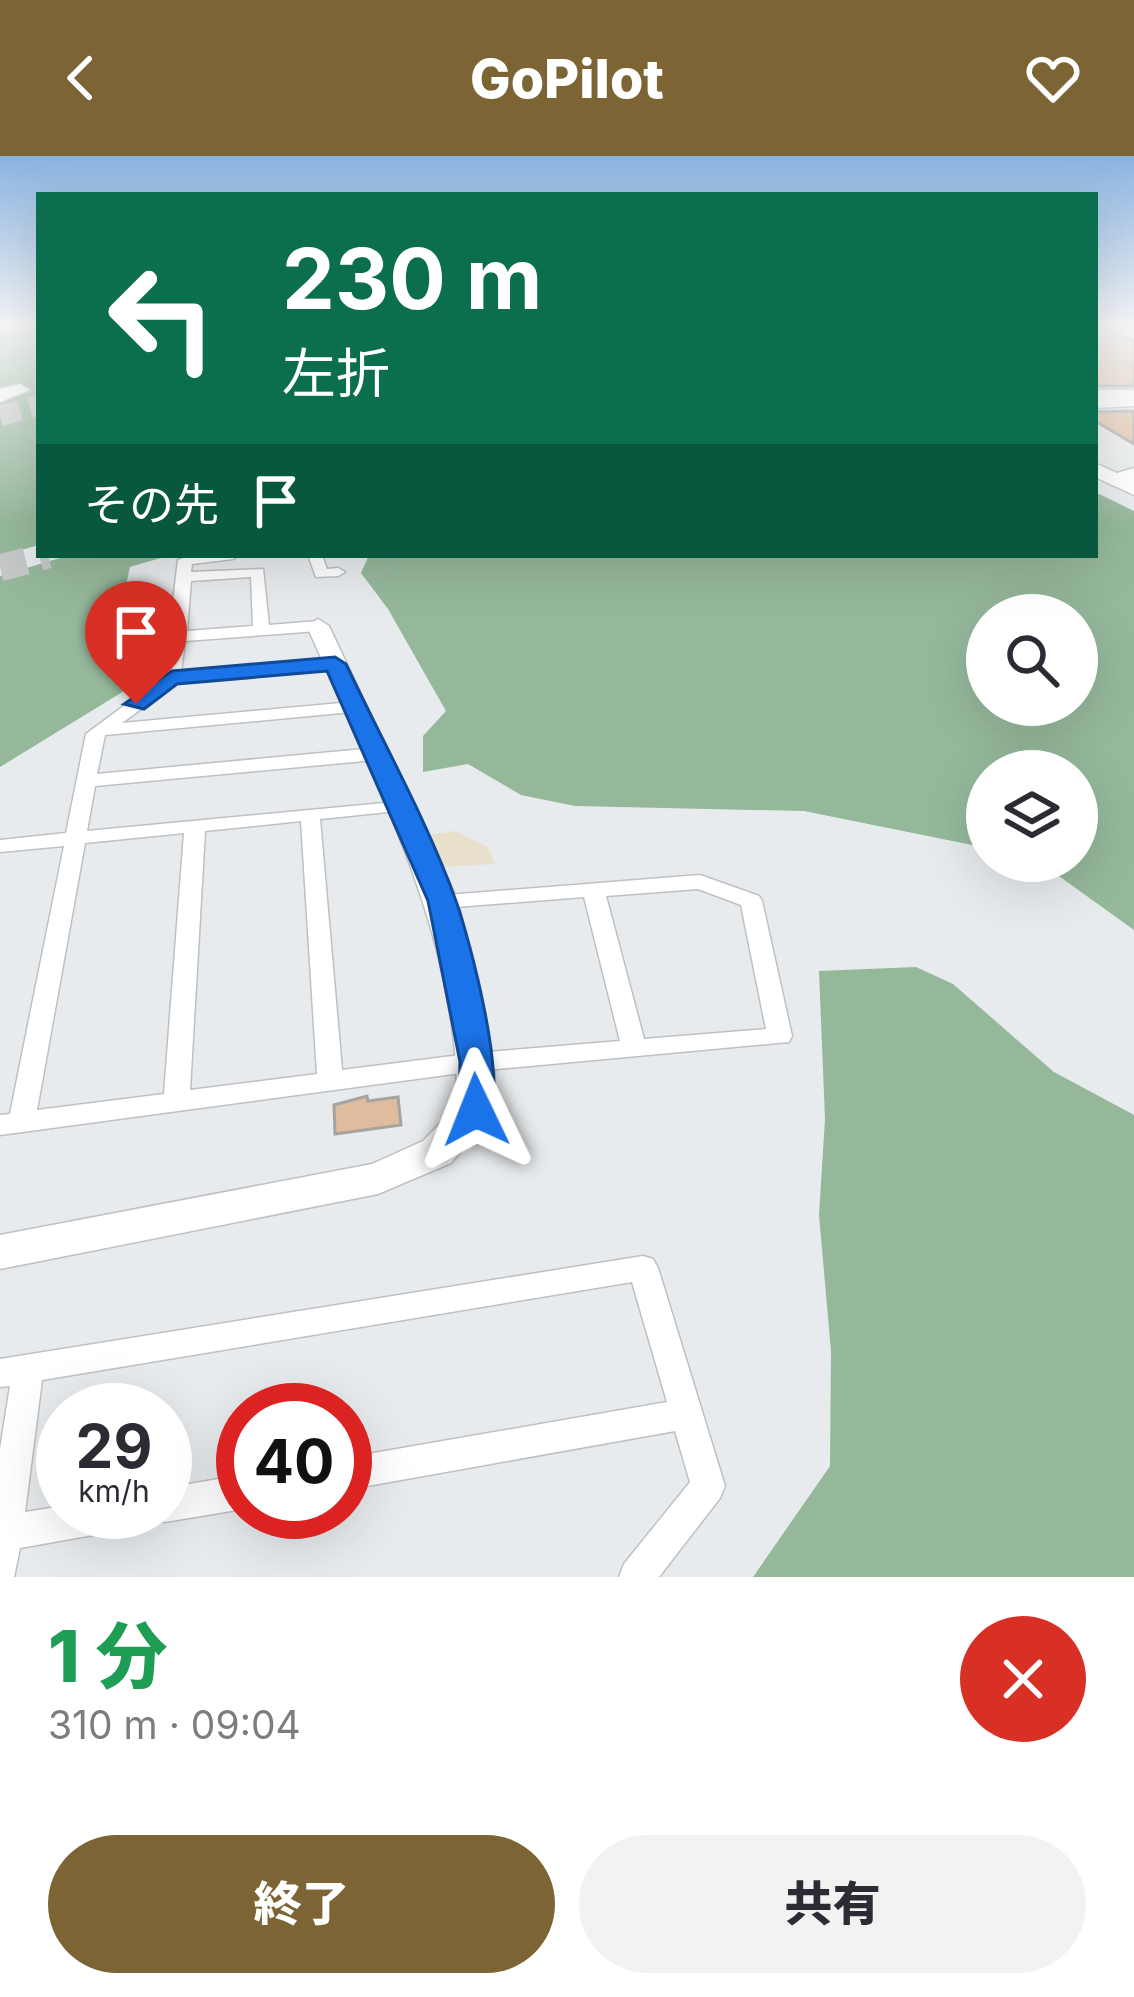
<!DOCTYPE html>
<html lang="ja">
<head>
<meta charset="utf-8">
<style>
	:root { --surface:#fff; --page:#f2f2f3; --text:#2b2b33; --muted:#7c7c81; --accent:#7c6435 }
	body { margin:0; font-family:Inter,"Noto Sans JP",sans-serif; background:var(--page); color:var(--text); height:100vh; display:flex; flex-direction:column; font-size:45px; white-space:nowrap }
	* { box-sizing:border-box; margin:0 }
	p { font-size:39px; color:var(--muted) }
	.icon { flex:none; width:66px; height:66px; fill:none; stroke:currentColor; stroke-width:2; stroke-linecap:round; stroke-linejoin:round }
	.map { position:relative; height:1421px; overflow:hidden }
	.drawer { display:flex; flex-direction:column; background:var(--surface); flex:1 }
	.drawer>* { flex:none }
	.guide { position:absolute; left:36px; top:36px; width:1062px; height:366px; border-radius:0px; box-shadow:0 12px 48px #0002; background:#0b6e4f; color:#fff; overflow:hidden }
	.fabs { position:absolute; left:966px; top:438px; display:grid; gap:24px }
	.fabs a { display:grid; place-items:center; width:132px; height:132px; border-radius:50%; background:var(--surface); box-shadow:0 12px 48px #0002; font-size:60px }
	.speed { position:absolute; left:36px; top:1227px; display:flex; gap:24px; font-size:60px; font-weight:700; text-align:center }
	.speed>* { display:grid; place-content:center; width:156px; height:156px; border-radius:50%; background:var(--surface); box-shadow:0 12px 48px #0002; line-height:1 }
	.speed small { font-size:30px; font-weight:400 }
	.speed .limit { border:18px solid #d22; background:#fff; color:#111 }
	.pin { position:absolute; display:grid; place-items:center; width:102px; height:102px; color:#fff; margin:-123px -51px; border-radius:50% 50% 50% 0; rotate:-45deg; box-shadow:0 0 12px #0007 }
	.pin .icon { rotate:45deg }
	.me { position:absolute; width:132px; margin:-66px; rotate:358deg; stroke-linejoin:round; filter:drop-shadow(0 0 9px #0008) }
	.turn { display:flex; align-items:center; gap:42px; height:252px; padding:0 48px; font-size:54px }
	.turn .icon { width:156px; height:156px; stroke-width:2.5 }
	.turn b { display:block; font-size:84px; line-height:102px }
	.then { display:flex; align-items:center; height:114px; padding:0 48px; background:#0003; gap:24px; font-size:45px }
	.round { display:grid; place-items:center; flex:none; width:126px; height:126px; border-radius:63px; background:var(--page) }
	.overview { display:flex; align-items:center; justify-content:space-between; height:204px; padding:0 48px }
	h1 { font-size:72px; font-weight:800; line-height:90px; color:#1e9e55 }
	.cta { display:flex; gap:24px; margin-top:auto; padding:24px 48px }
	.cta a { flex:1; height:138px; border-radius:72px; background:var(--accent); color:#fff; font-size:48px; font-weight:800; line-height:138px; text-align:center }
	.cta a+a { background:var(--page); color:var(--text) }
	header { display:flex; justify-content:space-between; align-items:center; height:156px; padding:0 48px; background:var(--accent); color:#fff; font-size:54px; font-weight:800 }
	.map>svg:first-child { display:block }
</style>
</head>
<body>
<header><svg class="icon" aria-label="back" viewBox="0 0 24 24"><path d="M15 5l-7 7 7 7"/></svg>GoPilot<svg class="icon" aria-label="heart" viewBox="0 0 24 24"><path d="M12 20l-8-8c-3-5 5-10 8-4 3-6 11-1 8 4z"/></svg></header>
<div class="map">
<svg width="1134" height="1421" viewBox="0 0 1134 1421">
	<rect width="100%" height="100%" fill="#e8ebed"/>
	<path fill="#e9e0cb" d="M455,675L488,691L495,708L442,711L429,679Z"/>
	<path fill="#95b89b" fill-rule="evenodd" d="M0,169H39V389L0,400Z
		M1095,336L1134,355V774L1038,705H1077V615H987V692L804,655L575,650L521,639L468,608L423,616V580L446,555L388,453L361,417L369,399H1095ZM987,459H1077V549H987Z
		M70,399H171L130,411L117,470L149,474L155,516L0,611V420Z
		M916,811L953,828L1054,916L1134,959V1421H753L830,1310L831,1195L819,1059L825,963L819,815Z"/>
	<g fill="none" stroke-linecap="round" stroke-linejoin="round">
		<path stroke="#9ab2d5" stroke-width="3" d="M0,194L39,202"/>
	</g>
	<path fill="#debc9d" stroke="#a6a3a1" stroke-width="3" d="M1095,169L1134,185V230H1095Z
		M1134,255V288L1095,265V256Z
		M367,940L368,945L398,941L401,969L335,978L334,949Z"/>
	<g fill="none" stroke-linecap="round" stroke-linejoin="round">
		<path stroke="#c5c7c9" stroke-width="21" stroke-dasharray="21 10" stroke-linecap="butt" d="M0,260L39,249"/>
		<path stroke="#c5c7c9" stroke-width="27" stroke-dasharray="27 14" stroke-linecap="butt" d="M0,412L48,399"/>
		<g stroke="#bec0c3" stroke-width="3">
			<path id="street" d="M191,399H240L233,403L192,408L191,416L263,413L269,469L318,465L326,470L318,475L185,485L181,516L335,503L343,508L335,513L177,527L122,567L352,546L361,551L352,556L105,579L97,618L375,592L384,598L375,604L95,630L87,675L405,645L408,649L405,653L398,655L320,663L342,914L476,897L620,885L584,741L442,752L434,750L431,745L434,740L700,719L759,740L762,745L792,880L789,886L476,915L0,979V959L10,958L64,690L0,696V684L66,677L86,578L164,520L178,404ZM251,421L253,470L187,475L191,425ZM301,665L317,918L190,934L205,675ZM184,677L164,938L37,954L85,687ZM698,733L741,749L766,873L644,883L606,740Z
				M308,399H322L327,413L338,412L345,416L338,420L316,421Z
				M643,1100L653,1103L658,1112L725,1330L720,1342L659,1421H619L624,1408L690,1326L675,1275L345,1334V1302L667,1246L632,1126L42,1224L25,1356L63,1350V1356H144L139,1368L127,1373L20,1392L14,1421H0V1293L10,1230L0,1231V1203Z
				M243,1319V1353L165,1366L153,1361L151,1356H165V1332Z"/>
		</g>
		<g stroke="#bec0c3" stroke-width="3">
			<path id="secondary" d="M1134,240V250L1095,252V242Z
				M318,463L329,470L458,745L494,906L495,954L451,1007L378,1038L0,1113V1079L372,1008L423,985L457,950C460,779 373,623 307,470Z"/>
		</g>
		<g stroke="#bec0c3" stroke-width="3">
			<path id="primary" d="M1095,307L1134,325V339L1095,321Z"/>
		</g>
		<g stroke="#bec0c3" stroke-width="3">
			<path id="highway" d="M20,228L30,234L0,246V233Z
				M1095,234H1134V246H1095Z
				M1134,312V326L1112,329L1100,322Z"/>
		</g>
		<path stroke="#a9abad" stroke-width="3" stroke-dasharray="4.5 4.5" stroke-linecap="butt" d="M377,423L398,399"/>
		<use href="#street" fill="#fff" fill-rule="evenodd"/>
		<use href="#secondary" fill="#fff" fill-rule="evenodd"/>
		<use href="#primary" fill="#fff" fill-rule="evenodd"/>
		<use href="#highway" fill="#fff" fill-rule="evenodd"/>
	</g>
	<linearGradient id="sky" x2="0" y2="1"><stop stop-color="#89b3e0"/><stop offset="0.46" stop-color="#f5f6f7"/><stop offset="1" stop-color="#f5f6f7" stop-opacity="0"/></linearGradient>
	<rect width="1134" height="368" fill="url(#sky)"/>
	<path fill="#1a73e8" stroke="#114b97" stroke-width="3" d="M335,501L346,508C382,585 427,664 456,745C470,785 508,927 488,963H464L459,954L460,906L428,745L327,515L177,528L144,553L124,548L172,515Z"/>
</svg>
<div class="fabs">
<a><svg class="icon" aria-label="search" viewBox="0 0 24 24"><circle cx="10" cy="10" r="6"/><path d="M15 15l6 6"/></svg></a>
<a><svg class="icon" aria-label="layers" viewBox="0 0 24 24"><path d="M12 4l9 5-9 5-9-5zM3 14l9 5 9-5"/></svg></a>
</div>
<div class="speed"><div>29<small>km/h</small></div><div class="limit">40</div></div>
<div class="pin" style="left:136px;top:548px;background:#d93025"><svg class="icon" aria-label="arrive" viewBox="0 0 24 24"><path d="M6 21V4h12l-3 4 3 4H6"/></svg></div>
<svg class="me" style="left:476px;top:954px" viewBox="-20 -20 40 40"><path d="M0-17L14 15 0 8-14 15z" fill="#1a73e8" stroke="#fff" stroke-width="4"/></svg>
<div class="guide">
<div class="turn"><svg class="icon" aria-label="left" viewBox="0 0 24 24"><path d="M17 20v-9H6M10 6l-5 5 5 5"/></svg><div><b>230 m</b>左折</div></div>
<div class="then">その先<svg class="icon" aria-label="arrive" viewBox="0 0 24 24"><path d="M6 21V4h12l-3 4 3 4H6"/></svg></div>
</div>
</div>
<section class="drawer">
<div class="overview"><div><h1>1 分</h1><p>310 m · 09:04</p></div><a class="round" style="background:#d93025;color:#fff"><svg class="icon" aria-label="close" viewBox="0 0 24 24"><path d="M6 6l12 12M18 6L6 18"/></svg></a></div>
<div class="cta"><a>終了</a><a>共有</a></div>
</section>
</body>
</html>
